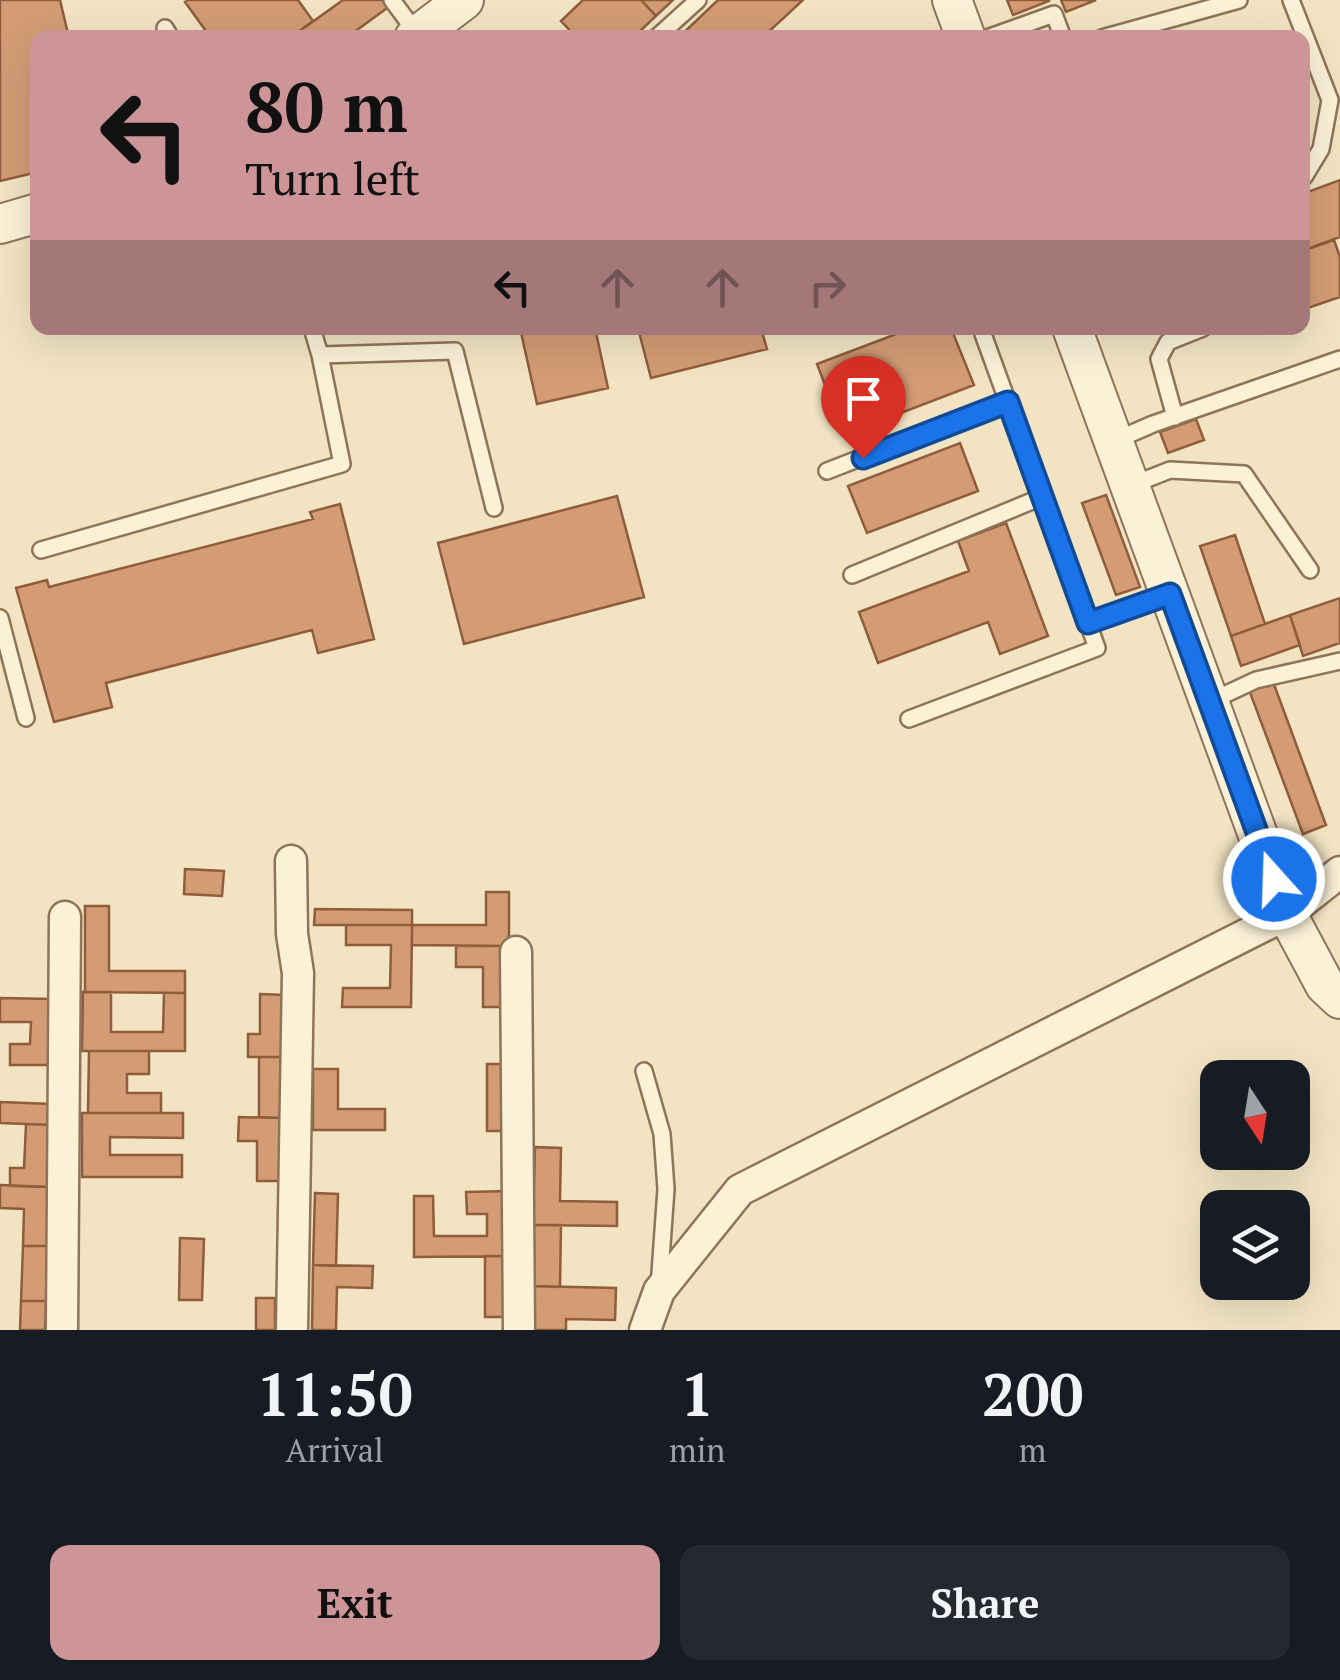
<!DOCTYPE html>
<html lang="en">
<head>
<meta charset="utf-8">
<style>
	:root { --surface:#171b24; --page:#242831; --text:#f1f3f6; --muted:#9ea1a6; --accent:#cd9597 }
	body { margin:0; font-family:"PT Serif",serif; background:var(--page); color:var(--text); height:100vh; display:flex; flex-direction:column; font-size:38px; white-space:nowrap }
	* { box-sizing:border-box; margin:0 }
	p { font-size:32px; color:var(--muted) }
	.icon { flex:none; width:55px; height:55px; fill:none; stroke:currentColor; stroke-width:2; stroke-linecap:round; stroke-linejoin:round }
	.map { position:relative; height:1330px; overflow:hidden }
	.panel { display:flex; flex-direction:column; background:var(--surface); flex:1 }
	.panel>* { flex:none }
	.banner { position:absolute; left:30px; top:30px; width:1280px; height:305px; border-radius:20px; box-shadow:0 10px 40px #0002; background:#cd9597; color:#111; overflow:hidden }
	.needle { width:65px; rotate:168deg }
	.fabs { position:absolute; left:1200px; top:1060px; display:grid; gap:20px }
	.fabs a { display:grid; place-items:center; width:110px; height:110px; border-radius:20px; background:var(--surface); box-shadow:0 10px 40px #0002; font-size:50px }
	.pin { position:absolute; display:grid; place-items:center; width:85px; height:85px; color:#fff; margin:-102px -42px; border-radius:50% 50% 50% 0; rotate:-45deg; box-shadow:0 0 10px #0007 }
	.pin .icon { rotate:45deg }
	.me { position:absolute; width:110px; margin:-55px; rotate:340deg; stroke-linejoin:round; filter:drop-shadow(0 0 8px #0008) }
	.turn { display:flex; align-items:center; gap:35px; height:210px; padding:0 50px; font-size:45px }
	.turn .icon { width:130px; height:130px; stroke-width:2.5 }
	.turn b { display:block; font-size:70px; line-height:85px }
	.lanes { display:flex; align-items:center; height:95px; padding:0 50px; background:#0003; justify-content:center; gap:50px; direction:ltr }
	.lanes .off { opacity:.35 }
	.eta { display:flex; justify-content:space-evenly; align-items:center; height:170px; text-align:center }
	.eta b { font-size:60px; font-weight:700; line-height:70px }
	.button { display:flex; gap:20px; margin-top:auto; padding:20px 50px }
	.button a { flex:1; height:115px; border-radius:20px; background:var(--accent); color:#111; font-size:40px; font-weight:700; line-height:115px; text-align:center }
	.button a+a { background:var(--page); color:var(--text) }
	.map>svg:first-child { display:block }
</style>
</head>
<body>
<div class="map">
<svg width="1340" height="1330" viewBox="0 0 1340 1330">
	<rect width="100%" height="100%" fill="#f2e4c3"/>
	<path fill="#d39c75" stroke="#8f5d3b" stroke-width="2.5" d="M0,0H60L69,38H38V172L0,181Z
		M188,0H298L313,21L290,38H211L185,2Z
		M343,0H386L390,6L346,38H290Z
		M583,0H641L656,16L633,38H577L561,21Z
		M641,0H673L656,16Z
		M718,0H803L762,38H678Z
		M1007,0H1049V1L1013,15Z
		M1061,0H1096L1066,12Z
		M1340,180V237L1302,251V194Z
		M1334,240L1340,257V297L1302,310V251Z
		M520,328H595L608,388L537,404Z
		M638,328H761L767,349L651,378Z
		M912,328H951L974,385L888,418L879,395L835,411L817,364Z
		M1196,419L1204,440L1168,453L1160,432Z
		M960,443L978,491L867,533L848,486Z
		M1106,495L1140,587L1116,595L1082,503Z
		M617,496L644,597L464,644L438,543Z
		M340,504L374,639L318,653L312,630L106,683L112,707L54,722L16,588L47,580L49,587L313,519L310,512Z
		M1006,523L1048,636L1000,654L988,622L878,663L859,612L969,571L958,541Z
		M1235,535L1265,624L1231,636L1200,546Z
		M1340,598V643L1303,656L1290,615Z
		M1290,615L1300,645L1241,666L1231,636Z
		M1272,679L1326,825L1303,834L1248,687Z
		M185,869L224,871L222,896L184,894Z
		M486,892H509V946L412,945V925H486Z
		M85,906H109V971H185V993L85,992Z
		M315,909L412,910V925H314Z
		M346,925H412L411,1007H342L343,988H390L391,945H346Z
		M456,946H509L508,1007H483V967H456Z
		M83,992H111V1032H163L164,993H185V1051H82Z
		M260,994L285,995L284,1057H248V1034H260Z
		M0,998L52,999L51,1065H10V1044H30L31,1022H0Z
		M89,1051H149V1074H127V1093H161V1113H88Z
		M259,1057H284L283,1118L259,1117Z
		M487,1064H512L511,1131H487Z
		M313,1069H338V1109H385V1130H313Z
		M0,1102L52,1104L51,1125L0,1123Z
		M82,1113H183V1138L110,1137V1155H182V1177H82Z
		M239,1117L283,1118L282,1181H257V1141H238Z
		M26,1124L51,1125L49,1187L10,1186V1168H24Z
		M535,1147L561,1148L560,1201L617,1202V1226L533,1225Z
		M0,1185L49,1187L47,1246H23L24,1209L0,1208Z
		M512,1191L513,1256L414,1257V1196H433L434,1236H487V1214H467L466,1192Z
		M315,1193L338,1194L336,1266L313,1265Z
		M533,1225H561L560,1287L532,1286Z
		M180,1238L204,1239L202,1300H179Z
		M23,1246H47L46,1301H21Z
		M485,1256H513V1317H485Z
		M313,1265L373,1266L372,1288L337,1287L336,1330H312Z
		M532,1286L616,1288L615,1320L566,1319V1330H531Z
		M256,1298H275V1330H256Z
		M21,1301H46L45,1330H20Z"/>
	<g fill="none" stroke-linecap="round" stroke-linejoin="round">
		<g stroke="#8e7458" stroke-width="20">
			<path id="service" d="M392,0L418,35
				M1291,0L1330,100L1321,149L1304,177
				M165,28L171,38
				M656,38L698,0
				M987,38L1054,14L1063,38
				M1102,38L1239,0
				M312,328L320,355L455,351L494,508
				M983,334L1088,623L1170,594
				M1175,417L1159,359L1168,342L1203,328
				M1114,441L1153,424L1340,359
				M827,471L1008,401
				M1132,485L1170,470L1244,474L1310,570
				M41,550L342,464L320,355
				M852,575L1042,497
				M0,618L26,718
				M1209,702L1256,680L1340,661
				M909,719L1097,648L1088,623
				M644,1071L662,1134L666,1189L659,1287"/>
		</g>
		<g stroke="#8e7458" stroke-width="35">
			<path id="minor" d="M291,861L292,934L298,973L292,1330
				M516,952L519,1330
				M62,1330L65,917
				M645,1330L659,1291L740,1190L1287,914L1340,872"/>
		</g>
		<g stroke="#8e7458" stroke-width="42">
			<path id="tertiary" d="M952,0L966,38
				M414,38L464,0
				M0,224L38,213
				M1072,328L1287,914L1325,985L1340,999"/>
		</g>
		<use href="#service" stroke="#fbf1d7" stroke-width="15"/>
		<use href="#minor" stroke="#fbf1d7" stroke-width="30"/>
		<use href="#tertiary" stroke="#fbf1d7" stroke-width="38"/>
	</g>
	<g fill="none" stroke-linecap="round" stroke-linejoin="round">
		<g stroke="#114b97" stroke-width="25">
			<path id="route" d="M863,458L1008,402L1088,623L1170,594L1274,879"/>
		</g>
		<use href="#route" stroke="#1a73e8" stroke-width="18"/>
	</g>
</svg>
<div class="fabs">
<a><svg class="needle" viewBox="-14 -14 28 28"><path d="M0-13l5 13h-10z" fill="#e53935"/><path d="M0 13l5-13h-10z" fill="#9ea1a6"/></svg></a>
<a><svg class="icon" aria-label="layers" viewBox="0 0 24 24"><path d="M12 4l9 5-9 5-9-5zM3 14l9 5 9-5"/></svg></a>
</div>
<div class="pin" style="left:863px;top:458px;background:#d93025"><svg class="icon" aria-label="arrive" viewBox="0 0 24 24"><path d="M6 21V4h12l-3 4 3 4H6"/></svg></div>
<svg class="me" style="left:1274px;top:879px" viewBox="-20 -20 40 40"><circle r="17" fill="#1a73e8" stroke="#fff" stroke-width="3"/><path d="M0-11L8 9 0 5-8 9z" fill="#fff"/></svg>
<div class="banner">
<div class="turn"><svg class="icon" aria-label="left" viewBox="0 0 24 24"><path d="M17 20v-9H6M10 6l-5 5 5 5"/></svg><div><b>80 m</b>Turn left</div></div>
<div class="lanes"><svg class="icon" aria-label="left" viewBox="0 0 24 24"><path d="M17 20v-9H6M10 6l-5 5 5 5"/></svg><svg class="icon off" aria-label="ahead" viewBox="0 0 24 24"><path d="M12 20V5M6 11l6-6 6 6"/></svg><svg class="icon off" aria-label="ahead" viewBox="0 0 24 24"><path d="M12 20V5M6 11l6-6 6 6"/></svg><svg class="icon off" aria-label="right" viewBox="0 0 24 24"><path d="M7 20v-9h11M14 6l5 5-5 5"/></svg></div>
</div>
</div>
<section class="panel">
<div class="eta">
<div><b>11:50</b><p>Arrival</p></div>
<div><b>1</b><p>min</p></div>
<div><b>200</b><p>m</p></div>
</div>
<div class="button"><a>Exit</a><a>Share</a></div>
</section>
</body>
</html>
